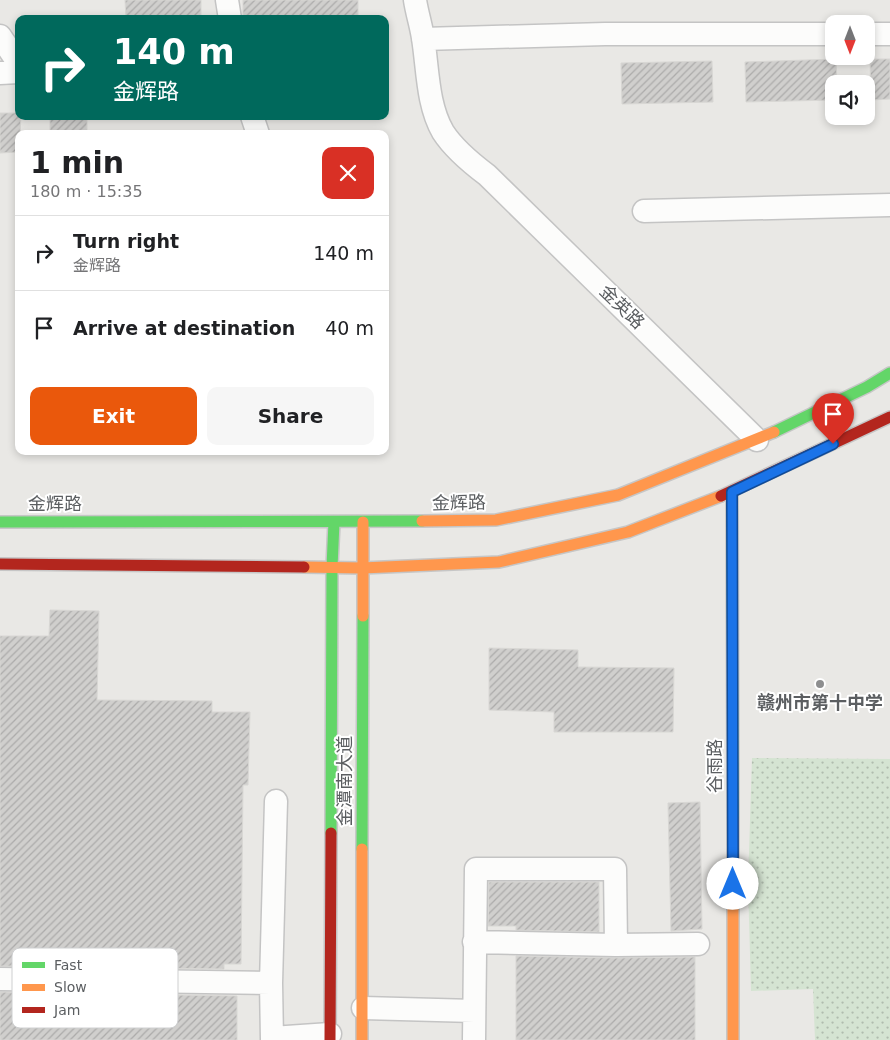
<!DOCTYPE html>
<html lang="en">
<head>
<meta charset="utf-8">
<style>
	:root { --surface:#fff; --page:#f6f6f6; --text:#202124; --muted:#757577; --line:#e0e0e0; --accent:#ea580c }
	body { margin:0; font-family:"DejaVu Sans","Noto Sans SC",sans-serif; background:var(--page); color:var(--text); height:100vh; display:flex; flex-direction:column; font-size:19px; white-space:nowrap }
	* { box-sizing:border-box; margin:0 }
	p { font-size:16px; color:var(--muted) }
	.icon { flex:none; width:28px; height:28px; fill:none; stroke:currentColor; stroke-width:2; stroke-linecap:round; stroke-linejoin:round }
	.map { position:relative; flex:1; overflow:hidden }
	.panel { position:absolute; left:15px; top:130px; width:374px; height:325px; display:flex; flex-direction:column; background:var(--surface); border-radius:10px; box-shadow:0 2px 8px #0003 }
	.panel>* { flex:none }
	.hud { position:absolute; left:15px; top:15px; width:374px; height:105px; border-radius:10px; box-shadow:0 2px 8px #0003; background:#00695c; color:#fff; overflow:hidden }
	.needle { width:32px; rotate:180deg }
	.tools { position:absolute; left:825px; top:15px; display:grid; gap:10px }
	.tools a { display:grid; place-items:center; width:50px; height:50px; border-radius:10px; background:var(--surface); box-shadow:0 2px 8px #0003; font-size:25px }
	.pin { position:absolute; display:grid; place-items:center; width:42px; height:42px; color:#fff; margin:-51px -21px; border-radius:50% 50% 50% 0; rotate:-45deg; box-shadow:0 0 5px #0007 }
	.pin .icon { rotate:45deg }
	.me { position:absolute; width:55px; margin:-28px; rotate:0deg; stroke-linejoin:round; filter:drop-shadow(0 0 4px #0008) }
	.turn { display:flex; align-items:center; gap:18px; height:105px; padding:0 15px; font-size:22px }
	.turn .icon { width:65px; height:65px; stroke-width:2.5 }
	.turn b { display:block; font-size:35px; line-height:42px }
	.round { display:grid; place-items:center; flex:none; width:52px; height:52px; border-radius:10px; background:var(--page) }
	.overview { display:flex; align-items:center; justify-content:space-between; height:85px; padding:0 15px }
	h1 { font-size:30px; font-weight:700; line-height:38px }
	.primary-button { display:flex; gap:10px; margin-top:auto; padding:10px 15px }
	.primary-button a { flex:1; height:58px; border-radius:10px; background:var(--accent); color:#fff; font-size:20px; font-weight:700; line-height:58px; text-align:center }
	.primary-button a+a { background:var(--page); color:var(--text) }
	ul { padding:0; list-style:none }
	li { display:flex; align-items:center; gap:15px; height:75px; padding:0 15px; border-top:1px solid var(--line) }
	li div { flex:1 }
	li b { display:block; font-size:19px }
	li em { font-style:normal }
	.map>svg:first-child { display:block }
</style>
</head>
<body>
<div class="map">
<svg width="890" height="1040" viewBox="0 0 890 1040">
	<defs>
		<pattern id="grass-dots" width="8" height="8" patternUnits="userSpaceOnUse" patternTransform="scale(1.25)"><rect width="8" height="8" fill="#d5e4d2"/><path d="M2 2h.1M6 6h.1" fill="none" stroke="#b0bcae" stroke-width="1.8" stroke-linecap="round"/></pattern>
		<pattern id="building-hatch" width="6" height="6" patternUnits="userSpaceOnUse" patternTransform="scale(1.25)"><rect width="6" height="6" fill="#d0cfcd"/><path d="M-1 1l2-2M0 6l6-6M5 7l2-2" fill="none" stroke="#acabaa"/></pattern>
	</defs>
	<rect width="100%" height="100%" fill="#e9e8e5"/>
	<path fill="url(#grass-dots)" d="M752,758L890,759V1040H815L813,989L751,991L748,883Z"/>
	<path fill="url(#building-hatch)" stroke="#d8d7d4" d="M125,0H201V19H126Z
		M243,0H358V19H243Z
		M836,59L837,84H834V100L746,102L745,62Z
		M870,59H890V99L871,100Z
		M712,61L713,102L622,104L621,63Z
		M0,113H19V116H21L19,152L0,153Z
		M50,116H87V134H50Z
		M50,610L99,611L97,700L212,701V712H250L248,785H243L241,964H224V969L0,966V636H49Z
		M489,648L578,650V667L674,668L673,732H554V712L489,710Z
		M700,802L702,929L671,931L668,803Z
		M489,882H599V932L516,930V926H488Z
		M516,956L616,958L695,957V1040H516Z
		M0,992L237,996V1040H0Z"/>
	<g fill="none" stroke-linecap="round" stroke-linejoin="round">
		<g stroke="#c4c4c4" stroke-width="25">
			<path id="street" d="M227,0L230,19
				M415,0C417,13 421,25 423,38C428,69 427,104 443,132C454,149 471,163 487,175L757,440
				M866,34H890
				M0,36L19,64
				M423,39L605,34H834
				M0,73L19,72
				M252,116L258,134
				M644,211L890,205
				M474,942L616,945L698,944
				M0,979L271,983
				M363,1008L474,1011
				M272,1038L330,1034
				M272,1040L271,983L276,801
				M474,1040L476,869H615L616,945"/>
		</g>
		<g stroke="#c6c6c6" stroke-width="14">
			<path id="fast" d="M774,432L867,387L890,373
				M732,492L733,818
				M0,522L422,521
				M331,833L332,567L334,522
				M362,849L363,616"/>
		</g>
		<g stroke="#c6c6c6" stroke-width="14">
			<path id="slow" d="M422,521L496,520L618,495L774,432
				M304,567L362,568L499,562L628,532L721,496
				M363,616V522
				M733,818V1040
				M362,1040V849"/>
		</g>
		<g stroke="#c6c6c6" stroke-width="14">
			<path id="jam" d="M721,496L890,417
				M0,564L304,567
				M330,1040L331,833"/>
		</g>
		<use href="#street" stroke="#fcfcfb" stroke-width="22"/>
		<use href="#fast" stroke="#63d668" stroke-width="11"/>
		<use href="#slow" stroke="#ff974d" stroke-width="11"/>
		<use href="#jam" stroke="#b3261e" stroke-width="11"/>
	</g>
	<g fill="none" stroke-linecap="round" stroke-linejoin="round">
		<g stroke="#114b97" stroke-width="12">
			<path id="route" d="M733,884L732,492L833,444"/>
		</g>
		<use href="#route" stroke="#1a73e8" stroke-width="9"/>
	</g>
	<circle fill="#8d8e8f" stroke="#fff" stroke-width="2" cx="820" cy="684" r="5"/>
	<g text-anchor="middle" stroke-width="4" stroke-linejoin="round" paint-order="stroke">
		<g font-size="18" fill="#5b5e61" stroke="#fff">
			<text transform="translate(622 307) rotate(44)" y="6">金英路</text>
			<text transform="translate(459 503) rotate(-1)" y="6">金辉路</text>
			<text x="55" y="510">金辉路</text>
			<text transform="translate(715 766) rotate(-90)" y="6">谷雨路</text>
			<text transform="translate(345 781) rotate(-90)" y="6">金潭南大道</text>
		</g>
		<g font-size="18" font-weight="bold" fill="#5b5e61" stroke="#fff">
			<text x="820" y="709">赣州市第十中学</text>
		</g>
	</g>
	<rect x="12" y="948" width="166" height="80" rx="8" fill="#fff" stroke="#cecfd0" stroke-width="1"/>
	<rect x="22" y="962" width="23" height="6" fill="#63d668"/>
	<rect x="22" y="984" width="23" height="7" fill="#ff974d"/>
	<rect x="22" y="1007" width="23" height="6" fill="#b3261e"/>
	<g font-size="14" fill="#5b5e61">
		<text x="54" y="970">Fast</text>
		<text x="54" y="992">Slow</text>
		<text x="54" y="1015">Jam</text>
	</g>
</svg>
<div class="tools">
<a><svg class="needle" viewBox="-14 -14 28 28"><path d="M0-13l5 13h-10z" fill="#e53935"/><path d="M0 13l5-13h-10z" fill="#757577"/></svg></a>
<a><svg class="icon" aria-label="sound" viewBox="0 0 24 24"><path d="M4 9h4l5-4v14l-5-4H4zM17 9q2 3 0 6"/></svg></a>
</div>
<div class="pin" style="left:833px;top:444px;background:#d93025"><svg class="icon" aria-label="arrive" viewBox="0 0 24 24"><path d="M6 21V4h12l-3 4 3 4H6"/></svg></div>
<svg class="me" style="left:733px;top:884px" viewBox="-20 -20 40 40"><circle r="19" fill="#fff"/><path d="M0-13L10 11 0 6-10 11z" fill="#1a73e8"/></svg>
<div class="hud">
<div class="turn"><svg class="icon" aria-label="right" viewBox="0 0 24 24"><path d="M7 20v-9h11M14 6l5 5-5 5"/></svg><div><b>140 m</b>金辉路</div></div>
</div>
<section class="panel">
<div class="overview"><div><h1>1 min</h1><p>180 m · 15:35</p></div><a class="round" style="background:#d93025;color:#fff"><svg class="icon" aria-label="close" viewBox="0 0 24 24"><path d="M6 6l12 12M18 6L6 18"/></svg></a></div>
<ul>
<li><svg class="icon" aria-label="right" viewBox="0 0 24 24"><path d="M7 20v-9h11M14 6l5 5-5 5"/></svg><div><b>Turn right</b><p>金辉路</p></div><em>140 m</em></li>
<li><svg class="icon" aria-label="arrive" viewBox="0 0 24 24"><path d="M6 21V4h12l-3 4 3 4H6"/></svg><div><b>Arrive at destination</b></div><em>40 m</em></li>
</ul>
<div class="primary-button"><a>Exit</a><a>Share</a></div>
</section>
</div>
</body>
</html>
